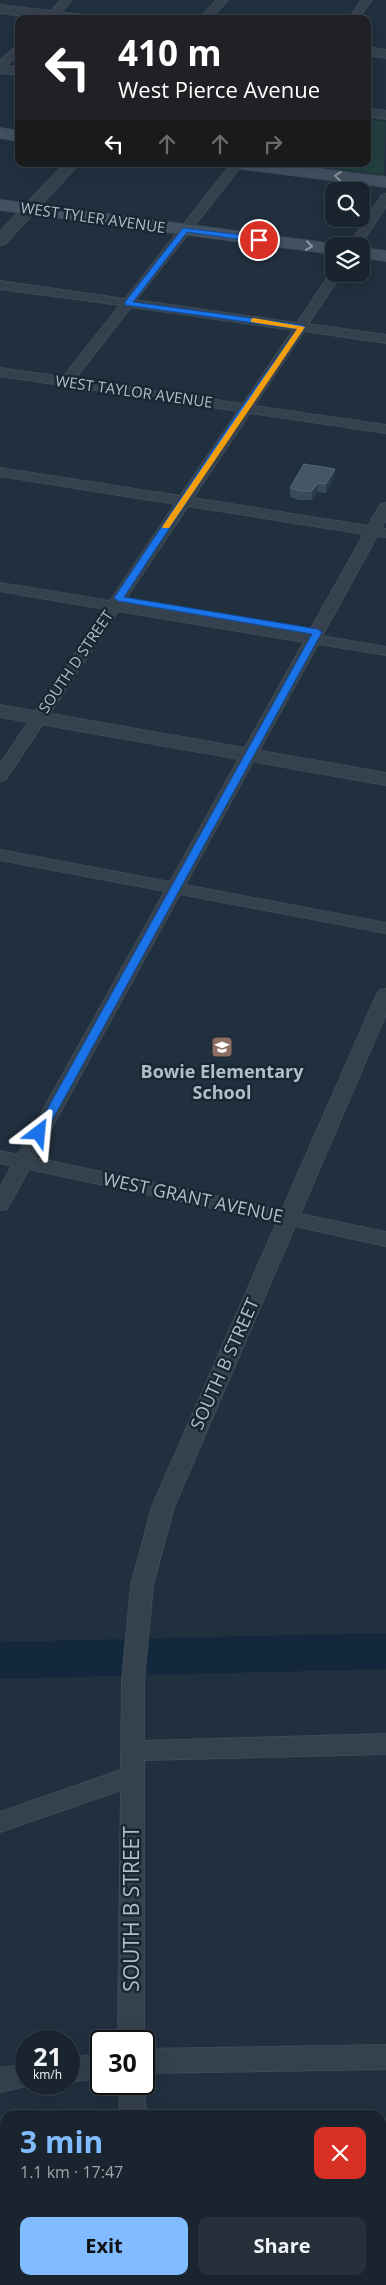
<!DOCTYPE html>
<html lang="en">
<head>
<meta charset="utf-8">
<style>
	:root { --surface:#19242f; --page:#26303b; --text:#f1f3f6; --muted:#9fa4aa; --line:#37414b; --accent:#80bcff }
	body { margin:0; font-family:"Open Sans",sans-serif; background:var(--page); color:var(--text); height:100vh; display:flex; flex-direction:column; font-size:19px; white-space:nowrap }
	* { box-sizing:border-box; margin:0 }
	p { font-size:16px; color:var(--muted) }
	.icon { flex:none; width:28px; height:28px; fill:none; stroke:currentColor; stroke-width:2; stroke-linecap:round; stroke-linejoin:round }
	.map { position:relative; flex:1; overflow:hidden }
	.details { position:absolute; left:0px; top:2110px; width:386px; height:175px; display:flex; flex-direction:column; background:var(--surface); border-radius:15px 15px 0 0; box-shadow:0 5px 20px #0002,0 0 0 1px var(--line) }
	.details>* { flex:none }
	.hud { position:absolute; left:15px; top:15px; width:356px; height:152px; border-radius:10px; box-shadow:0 5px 20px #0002,0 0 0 1px var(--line); background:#202124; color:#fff; overflow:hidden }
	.controls { position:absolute; left:325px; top:182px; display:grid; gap:10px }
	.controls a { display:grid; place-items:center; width:45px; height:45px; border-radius:10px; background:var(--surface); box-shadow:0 5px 20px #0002,0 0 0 1px var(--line); font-size:25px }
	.speed { position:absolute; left:15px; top:2030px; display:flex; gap:10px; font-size:25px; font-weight:700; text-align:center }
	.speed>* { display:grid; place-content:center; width:65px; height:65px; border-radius:50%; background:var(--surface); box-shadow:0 5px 20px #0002,0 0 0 1px var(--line); line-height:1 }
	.speed small { font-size:12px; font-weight:400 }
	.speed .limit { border:2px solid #111; border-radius:8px; background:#fff; color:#111 }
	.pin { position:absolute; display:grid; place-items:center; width:42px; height:42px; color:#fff; margin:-21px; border:2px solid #fff; border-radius:50%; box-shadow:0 1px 5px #0007 }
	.me { position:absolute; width:55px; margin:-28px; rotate:29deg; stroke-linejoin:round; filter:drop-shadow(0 0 4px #0008) }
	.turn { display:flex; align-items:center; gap:18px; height:105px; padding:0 20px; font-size:22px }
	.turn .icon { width:65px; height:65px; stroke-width:2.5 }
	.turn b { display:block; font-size:35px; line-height:42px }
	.lanes { display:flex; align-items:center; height:48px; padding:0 20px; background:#0003; justify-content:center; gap:25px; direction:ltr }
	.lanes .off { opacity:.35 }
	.round { display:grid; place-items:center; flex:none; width:52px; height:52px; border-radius:10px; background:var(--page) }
	.summary { display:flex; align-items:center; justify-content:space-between; height:85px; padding:0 20px }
	h1 { font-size:30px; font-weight:700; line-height:38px; color:var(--accent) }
	.primary-button { display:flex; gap:10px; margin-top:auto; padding:10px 20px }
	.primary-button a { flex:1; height:58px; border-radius:10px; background:var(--accent); color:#111; font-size:20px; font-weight:700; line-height:58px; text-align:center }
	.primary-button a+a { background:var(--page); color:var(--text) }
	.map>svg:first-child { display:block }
</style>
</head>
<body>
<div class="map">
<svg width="386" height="2285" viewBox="0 0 386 2285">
	<rect width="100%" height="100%" fill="#21303f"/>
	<path fill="#233f40" d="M368,120L386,122L384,175L295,164H368Z"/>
	<path fill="#13283d" d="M386,1633V1669L0,1679V1642Z"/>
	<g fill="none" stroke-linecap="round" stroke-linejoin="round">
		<g stroke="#3e4b57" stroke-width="2">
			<path id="minor" d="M61,0H72L54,19H43Z
				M217,0H228L210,19H199Z
				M362,0H372L358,19H348Z
				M19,44V53L4,68L0,69V60Z
				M231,164H243L136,300L297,323L332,271H334V274H342L308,324L386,335V343L304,331L254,406L386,425V433L250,413L193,498L368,526L381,504L386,503V520L381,528L386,529V537L377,536L322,636L386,647V655L318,644L185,885L386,923V933L180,894L35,1158L282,1210L377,994L380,990L386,989V1014L300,1214L386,1232V1246L295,1226L174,1507L153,1585L144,1681V1741L386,1734V1754L144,1760V2041H118L121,1790L0,1832V1812L121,1770L122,1681L131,1585L152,1507L277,1222L29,1169L7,1209L0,1210V1187L12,1166L0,1163V1151L18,1155L165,891L0,860V850L170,882L304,642L118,611L6,779L0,781V764L105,609L0,591V583L110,601L175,504L0,476V468L180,496L238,411L0,376V368L63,377L120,305L0,289V281L125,299ZM131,307L293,330L243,404L75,379ZM188,506L364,534L308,634L123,603Z
				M386,194V206L360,246H348L382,195Z
				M386,2045V2069L144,2073V2049Z
				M101,2054V2078L69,2082V2058Z
				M26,2064V2084H35L0,2092V2068Z
				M144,2081L146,2115H120L119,2084H144Z
				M124,2280H152V2285H124Z"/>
		</g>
		<g stroke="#3e4b57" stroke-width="2">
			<path id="tertiary" d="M0,5L84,15L90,19H50L0,13Z
				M368,47L386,50V58L368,55Z
				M0,65L19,67V75L0,73Z
				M368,109L386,111V119L368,117Z
				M64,164H79L5,244L0,245V232Z
				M0,705L386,773V785L0,717Z"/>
		</g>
		<g stroke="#3e4b57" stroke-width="2">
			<path id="secondary" d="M0,128L19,131V141L0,138Z
				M234,164H280L386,177V187L242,169L236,167Z
				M0,200L334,244L341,246H334V254L0,210Z
				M361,248L386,251V261L361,258Z"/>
		</g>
		<use href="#minor" fill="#35424e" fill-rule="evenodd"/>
		<use href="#tertiary" fill="#35424e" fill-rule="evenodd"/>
		<use href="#secondary" fill="#435162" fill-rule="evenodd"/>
	</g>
	<path fill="#384b5b" d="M335,478L326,493L317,492L312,500H299L290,497V488Z"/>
	<path fill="#293b4b" d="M335,469V478L326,493V484Z
		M318,483L317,492L312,500V491Z"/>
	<path fill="#455767" stroke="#566777" d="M304,464L335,469L326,484L318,483L312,491H300L290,488Z"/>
	<defs><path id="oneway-chevron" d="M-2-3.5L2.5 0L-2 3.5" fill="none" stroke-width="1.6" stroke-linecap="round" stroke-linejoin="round" transform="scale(1.25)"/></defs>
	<g stroke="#8a97a6">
		<use href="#oneway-chevron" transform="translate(338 176) rotate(-173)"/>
		<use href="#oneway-chevron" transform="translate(309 246) rotate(8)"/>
	</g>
	<path fill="#1a73e8" stroke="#114b97" d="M183,228L259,237L263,240L259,242L187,232L133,302L302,325L305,327L248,409L124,597L317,629L322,632L45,1133L39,1137L34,1133L312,634L118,601L114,598L241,408L297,329L125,305V302Z"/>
	<path fill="#f59e0b" d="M254,318L305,327L169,528H163L162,527L297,329L251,322V319Z"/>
	<defs>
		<g id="school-square" transform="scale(1.125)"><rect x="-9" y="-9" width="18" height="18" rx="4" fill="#8d6e63" stroke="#1a2733"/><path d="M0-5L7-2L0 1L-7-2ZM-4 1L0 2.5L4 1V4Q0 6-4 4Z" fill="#fff"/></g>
	</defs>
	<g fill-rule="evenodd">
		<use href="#school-square" x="222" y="1047"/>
	</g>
	<g text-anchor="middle" stroke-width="5" stroke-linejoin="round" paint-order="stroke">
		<g font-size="15" fill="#b1bdca" stroke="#1a2733">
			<text transform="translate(93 218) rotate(8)" y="5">WEST TYLER AVENUE</text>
			<text transform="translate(134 392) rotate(8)" y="5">WEST TAYLOR AVENUE</text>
			<text transform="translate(76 662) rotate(-56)" y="5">SOUTH D STREET</text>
		</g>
		<g font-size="18" font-weight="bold" fill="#b1bdca" stroke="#1a2733">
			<text x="222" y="1078">Bowie Elementary<tspan x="222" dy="21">School</tspan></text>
		</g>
		<g font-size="18" fill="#b1bdca" stroke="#1a2733">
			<text transform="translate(193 1198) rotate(12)" y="6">WEST GRANT AVENUE</text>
			<text transform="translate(225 1364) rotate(-66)" y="6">SOUTH B STREET</text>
		</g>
		<g font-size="21" fill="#b1bdca" stroke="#1a2733">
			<text transform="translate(132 1909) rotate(-90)" y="7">SOUTH B STREET</text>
		</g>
	</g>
</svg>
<div class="controls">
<a><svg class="icon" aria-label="search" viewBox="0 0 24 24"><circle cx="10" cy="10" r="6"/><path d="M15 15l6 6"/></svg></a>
<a><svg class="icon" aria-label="layers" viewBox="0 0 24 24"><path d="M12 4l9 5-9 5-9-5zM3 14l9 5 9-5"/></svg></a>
</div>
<div class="speed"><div>21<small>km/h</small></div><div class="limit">30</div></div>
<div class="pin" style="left:259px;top:240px;background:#d93025"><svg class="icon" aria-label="arrive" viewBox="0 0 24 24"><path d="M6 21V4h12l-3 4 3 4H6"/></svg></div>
<svg class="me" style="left:39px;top:1133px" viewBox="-20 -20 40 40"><path d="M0-17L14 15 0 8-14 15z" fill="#1a73e8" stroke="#fff" stroke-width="4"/></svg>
<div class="hud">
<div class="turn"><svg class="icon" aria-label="left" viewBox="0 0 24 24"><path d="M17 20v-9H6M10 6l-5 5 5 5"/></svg><div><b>410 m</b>West Pierce Avenue</div></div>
<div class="lanes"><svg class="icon" aria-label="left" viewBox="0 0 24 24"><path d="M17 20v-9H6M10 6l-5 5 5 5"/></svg><svg class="icon off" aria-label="ahead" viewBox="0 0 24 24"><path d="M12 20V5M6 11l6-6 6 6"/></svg><svg class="icon off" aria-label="ahead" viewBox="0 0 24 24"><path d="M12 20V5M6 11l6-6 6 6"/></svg><svg class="icon off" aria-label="right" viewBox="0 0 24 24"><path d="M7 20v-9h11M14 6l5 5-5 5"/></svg></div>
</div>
<section class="details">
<div class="summary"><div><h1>3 min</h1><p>1.1 km · 17:47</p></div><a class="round" style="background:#d93025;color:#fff"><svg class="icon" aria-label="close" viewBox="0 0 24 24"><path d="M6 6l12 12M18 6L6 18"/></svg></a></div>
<div class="primary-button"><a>Exit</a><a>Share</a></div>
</section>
</div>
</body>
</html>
